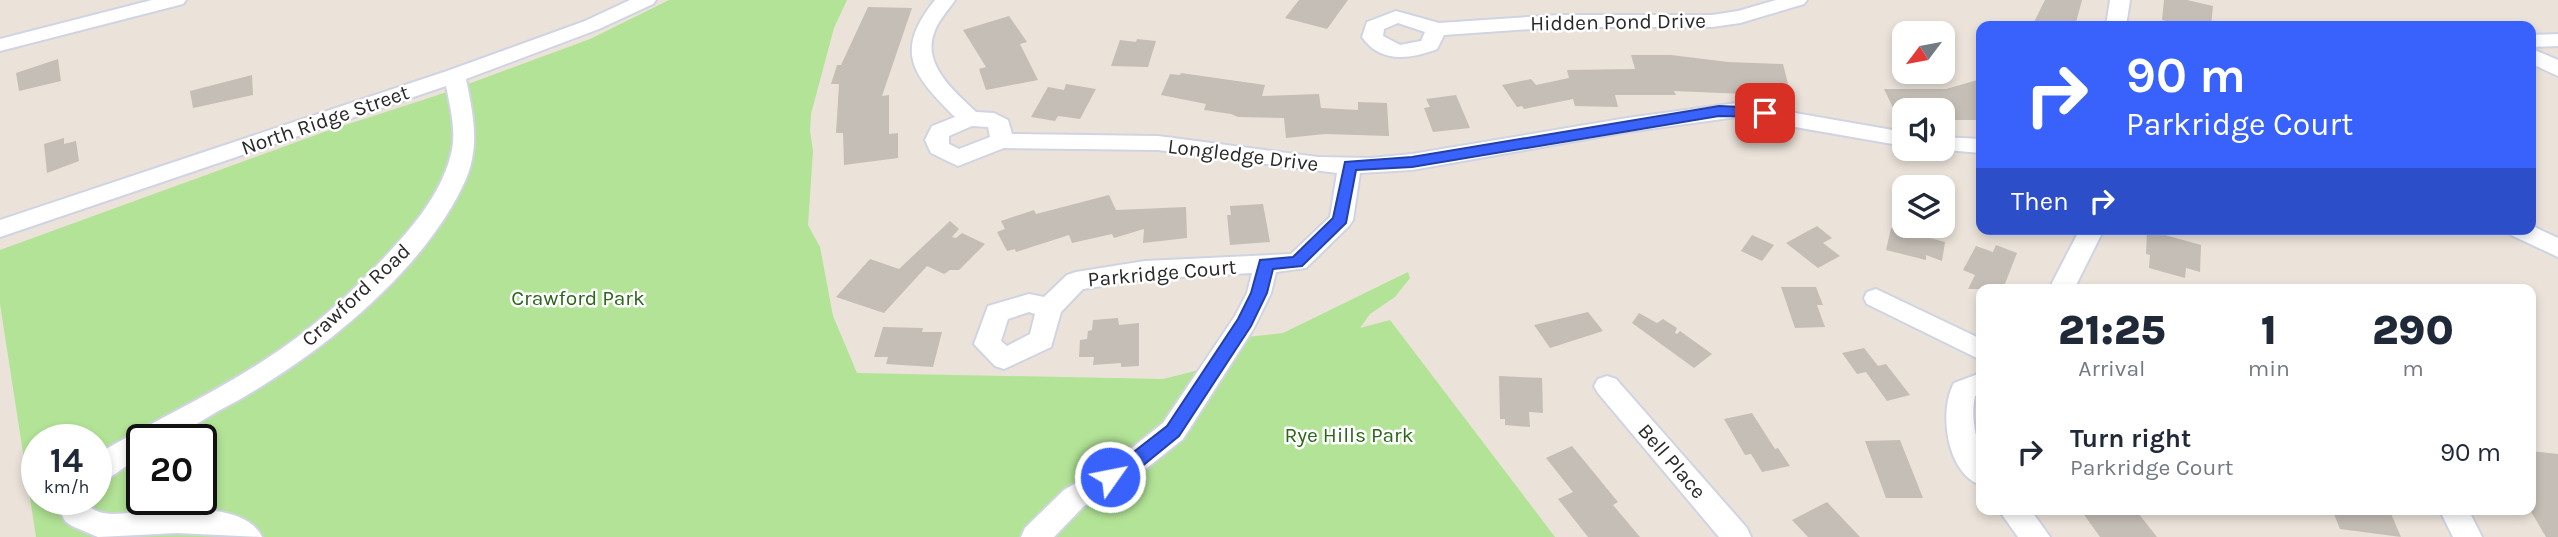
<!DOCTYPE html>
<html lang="en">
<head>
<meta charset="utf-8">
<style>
	:root { --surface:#fff; --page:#f2f2f3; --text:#1f2937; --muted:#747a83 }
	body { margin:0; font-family:Karla,sans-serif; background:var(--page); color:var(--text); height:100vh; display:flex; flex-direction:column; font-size:26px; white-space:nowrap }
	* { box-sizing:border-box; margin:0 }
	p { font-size:23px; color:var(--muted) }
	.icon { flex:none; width:38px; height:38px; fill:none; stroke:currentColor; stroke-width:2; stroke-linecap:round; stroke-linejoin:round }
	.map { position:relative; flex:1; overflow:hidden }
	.details { position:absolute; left:1976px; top:284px; width:560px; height:231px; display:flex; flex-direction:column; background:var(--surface); border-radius:14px; box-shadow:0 4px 10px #0003 }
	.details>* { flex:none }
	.hud { position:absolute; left:1976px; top:21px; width:560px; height:214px; border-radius:14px; box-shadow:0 4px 10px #0003; background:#3862fb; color:#fff; overflow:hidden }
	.needle { width:46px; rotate:238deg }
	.buttons { position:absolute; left:1892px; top:21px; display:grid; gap:14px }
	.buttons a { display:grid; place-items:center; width:63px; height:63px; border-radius:14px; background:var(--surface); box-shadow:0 4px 10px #0003; font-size:35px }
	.speed { position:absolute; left:21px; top:424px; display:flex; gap:14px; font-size:35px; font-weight:700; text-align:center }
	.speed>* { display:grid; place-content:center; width:91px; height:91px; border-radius:50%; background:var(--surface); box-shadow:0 4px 10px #0003; line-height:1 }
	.speed small { font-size:18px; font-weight:400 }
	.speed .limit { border:4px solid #111; border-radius:10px; background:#fff; color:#111 }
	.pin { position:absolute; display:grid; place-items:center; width:60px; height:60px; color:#fff; margin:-30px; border-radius:14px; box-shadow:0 4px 10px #0006 }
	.me { position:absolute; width:77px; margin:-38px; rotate:57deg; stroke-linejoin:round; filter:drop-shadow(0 0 5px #0008) }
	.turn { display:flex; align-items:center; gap:24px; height:147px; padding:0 35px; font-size:32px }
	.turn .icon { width:91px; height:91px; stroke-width:2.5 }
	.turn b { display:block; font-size:49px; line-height:60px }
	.then { display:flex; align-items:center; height:66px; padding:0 35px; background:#0003; gap:14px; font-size:26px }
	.eta { display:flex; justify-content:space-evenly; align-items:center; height:119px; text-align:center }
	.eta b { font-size:42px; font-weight:800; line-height:49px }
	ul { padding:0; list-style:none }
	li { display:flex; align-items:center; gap:21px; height:98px; padding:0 35px }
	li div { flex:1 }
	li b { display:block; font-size:26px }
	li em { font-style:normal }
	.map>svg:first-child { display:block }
</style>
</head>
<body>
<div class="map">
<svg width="2558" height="537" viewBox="0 0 2558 537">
	<rect width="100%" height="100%" fill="#ebe3da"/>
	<path fill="#b2e396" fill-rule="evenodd" d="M669,0H847L834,28L811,114L810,131L813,151L808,225L820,247L833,316L857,373L1163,379L1231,362L1247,337L1283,333L1408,272L1410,278L1395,297L1370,314L1360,328L1390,320L1555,537H36L0,304V250L327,131L441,94L590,39ZM37,439H96V499H37ZM142,439H201V499H142Z"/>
	<path fill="#c4beb6" d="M1299,0H1348L1327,29L1285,18Z
		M2045,0H2082L2075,26H2032Z
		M2164,0H2187L2213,6L2211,26H2186L2162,20Z
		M868,7L912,8L882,96L889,95V134L898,133V158L844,165L843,133H836L839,84H831L837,65H841Z
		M1009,16L1027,42L1020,44L1038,80L986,90L979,69L986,67L963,30Z
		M1137,39L1156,41L1148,67L1111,66L1120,40L1136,42Z
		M1631,55H1671L1728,62L1783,64L1791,96L1674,91L1676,95H1615L1618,107L1575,106L1573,99L1524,109L1522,106L1517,107L1502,85L1531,79L1536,85L1569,78L1567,70L1635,69Z
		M58,59L61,81L19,91L16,73Z
		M1181,73L1265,85L1262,96L1319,94L1321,108L1358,110V102L1387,103L1389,136L1325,134L1286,138L1284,118L1238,117L1231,114L1204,110L1206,104L1161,95L1170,74L1180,75Z
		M252,75L253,95L193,108L190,91Z
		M1981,79V120H1942V110H1894L1884,89H1946Z
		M1066,84L1096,89L1080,119L1058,116L1055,121L1031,117L1048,87L1064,90Z
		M1456,95L1470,128L1433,132L1424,108L1430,107L1426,99Z
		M64,138V144L76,141L79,161L47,173L44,144Z
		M1109,195L1116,210L1186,207L1187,238L1143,243L1144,229L1114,238L1112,234L1072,243L1069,235L1016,252L1015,249L1007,251L997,232L1005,229L1001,221L1034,210L1036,214Z
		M1263,204L1270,242L1230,245L1227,215H1231L1230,206Z
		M950,221L959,229L952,237L956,238L962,233L985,244L959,270H950L944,274L927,266L884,313L836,297L870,259L899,269Z
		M1817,226L1832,238L1823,243L1840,256L1818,268L1786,243Z
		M1891,228L1945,242L1942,261L1926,255V260L1886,250Z
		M2147,230L2201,245L2200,272L2186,268L2185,278L2149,268L2150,255L2146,254Z
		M1752,235L1774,245L1762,261L1741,251Z
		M1996,245L2017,253L2003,289H1968L1975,275L1963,270L1976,246L1993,252Z
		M1781,287H1816L1823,305H1817L1825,327L1795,328Z
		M1588,312L1603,331L1550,348L1534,325Z
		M1639,313L1657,323L1663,319L1677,328L1675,333L1677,334L1680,331L1712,354L1694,368L1632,323Z
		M1118,318L1119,325L1139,323V366L1121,367V363L1093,365L1094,357H1079L1080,340L1087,339L1088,331L1092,330L1093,320Z
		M883,327L923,328L922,332H942L933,367L886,364L888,357H874Z
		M1864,348L1878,366L1886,364L1910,395L1887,401L1866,372L1857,374L1842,353Z
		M1499,376L1542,378L1543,413L1529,412L1530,427L1505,425V419H1500Z
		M1752,413L1775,449L1778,448L1790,466L1762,472L1751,454L1745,455L1724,419Z
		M1900,440L1923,498H1886L1865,441Z
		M1572,446L1618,502L1613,505L1640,537H1588L1558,499L1573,492L1546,458Z
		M2530,451L2558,454V537H2546L2530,510Z
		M1827,502L1860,537H1808L1792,520Z
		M2080,509H2132L2135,514L2138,513L2157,537H2100Z
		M2332,509H2389L2401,537L2340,529Z"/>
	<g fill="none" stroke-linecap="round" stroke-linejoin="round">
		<g stroke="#d0d4e2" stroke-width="4">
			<path id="minor" d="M152,0H186L183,4L0,51V39Z
				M630,0H656L653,4L599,29L466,79C473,114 480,145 466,179C424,274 310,363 220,410C204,419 186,432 168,439C161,441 150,439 142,439V455C129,463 108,481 96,485V455C151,422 209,396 263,361C311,331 354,291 392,249C418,221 444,188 452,150C456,129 450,106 446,86L0,237V220L447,71L585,21Z
				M935,0H955C948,11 938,20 934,33C922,65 955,92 976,112L994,113L1008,120L1012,134L1158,136L1318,157L1371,158L1412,154L1627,118L1737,103L1904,132V146L1737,117L1627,132L1412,170L1360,173L1353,220L1349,226L1306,268L1276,272L1271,293L1254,328L1183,439L1138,475L1084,506L1054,537H1021L1025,528L1064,490L1118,459L1163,423L1235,316L1247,293L1252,273L1145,279L1083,289L1061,312L1051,347L1004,369L995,366L974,344L988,306L1029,294L1044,297L1067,275L1076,272L1145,261L1291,254L1330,217L1337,173L1158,150L1004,148L958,166L931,153L925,140L932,126L955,117C913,75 893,52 935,0ZM972,126L988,127L990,137L959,149L949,144V136ZM1029,312L1035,314L1030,334L1007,346L1001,341L1008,319Z
				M1776,0H1807L1804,4L1740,23L1712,27H1559L1444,35L1437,49C1410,59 1381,64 1362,37L1367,22L1396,11L1439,23L1559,15H1712L1738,11ZM1398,23L1425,32L1421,41L1400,45L1383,36L1384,29Z
				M2110,0H2130L2126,26H2106Z
				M2558,34V46L2530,47V35Z
				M2530,48L2558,60V76L2530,63Z
				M1942,137L1981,139V153L1934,149H1942Z
				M2530,225L2558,238V257L2511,235L2507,229H2530Z
				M2080,229H2100L2102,233L2074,289H2049Z
				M1876,289L1981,339V360L1867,304L1864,298L1867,292Z
				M1981,373V394L1975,396C1971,417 1975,432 1980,452C1983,461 1981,475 1981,485C1947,474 1938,412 1954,383Z
				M1607,376L1616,379L1747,528L1751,537H1719L1598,393L1594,386L1598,379Z
				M65,499H93L91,508C108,519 130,512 150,510C181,508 247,504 262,537L177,533L98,537L72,526L65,521L61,513Z
				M1998,509H2030L2050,537H2018Z
				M2439,509H2468L2482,537H2453Z"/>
		</g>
		<use href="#minor" fill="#fff" fill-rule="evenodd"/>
	</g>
	<path fill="#3862fb" stroke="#2440a3" stroke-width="2" d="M1719,106L1765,108L1772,113L1765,117L1719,116L1412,167L1356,170L1346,223L1302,266L1273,269L1267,293L1251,326L1179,436L1135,472L1116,482L1110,485L1104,482L1101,477L1104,472L1122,461L1167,426L1238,319L1251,293L1260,260L1293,257L1333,218L1345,162L1412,157Z"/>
	<g text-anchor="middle" stroke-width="5" stroke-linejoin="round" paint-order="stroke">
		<g font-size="21" fill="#292929" stroke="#fff">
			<text transform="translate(1618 22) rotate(-1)" y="7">Hidden Pond Drive</text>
			<text transform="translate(325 120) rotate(-19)" y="7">North Ridge Street</text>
			<text transform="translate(1243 155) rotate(7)" y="7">Longledge Drive</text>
			<text transform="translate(1162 273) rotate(-5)" y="7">Parkridge Court</text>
			<text transform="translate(356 295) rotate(-43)" y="7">Crawford Road</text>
			<text transform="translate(1672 461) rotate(49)" y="7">Bell Place</text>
		</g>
		<g font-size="21" fill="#2b6619" stroke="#fff">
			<text x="578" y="305">Crawford Park</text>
			<text x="1349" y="442">Rye Hills Park</text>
		</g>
	</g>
</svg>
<div class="buttons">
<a><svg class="needle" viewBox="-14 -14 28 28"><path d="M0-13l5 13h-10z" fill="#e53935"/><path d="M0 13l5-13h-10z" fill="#747a83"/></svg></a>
<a><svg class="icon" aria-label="sound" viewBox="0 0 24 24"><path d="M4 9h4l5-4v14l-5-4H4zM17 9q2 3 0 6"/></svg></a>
<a><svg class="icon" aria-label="layers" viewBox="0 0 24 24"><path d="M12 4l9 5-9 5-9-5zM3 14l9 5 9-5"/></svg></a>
</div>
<div class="speed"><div>14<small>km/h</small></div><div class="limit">20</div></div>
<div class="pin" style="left:1765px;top:113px;background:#d93025"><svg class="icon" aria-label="arrive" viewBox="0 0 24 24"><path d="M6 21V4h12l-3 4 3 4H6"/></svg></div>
<svg class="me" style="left:1110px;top:477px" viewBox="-20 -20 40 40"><circle r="17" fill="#3862fb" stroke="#fff" stroke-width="3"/><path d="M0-11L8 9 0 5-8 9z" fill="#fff"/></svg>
<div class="hud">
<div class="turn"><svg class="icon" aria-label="right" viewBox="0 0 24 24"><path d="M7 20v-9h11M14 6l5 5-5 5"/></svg><div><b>90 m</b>Parkridge Court</div></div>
<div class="then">Then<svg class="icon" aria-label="right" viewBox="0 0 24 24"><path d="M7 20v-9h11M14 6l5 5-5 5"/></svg></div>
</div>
<section class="details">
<div class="eta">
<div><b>21:25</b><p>Arrival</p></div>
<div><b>1</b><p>min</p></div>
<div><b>290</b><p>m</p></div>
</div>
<ul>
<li><svg class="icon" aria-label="right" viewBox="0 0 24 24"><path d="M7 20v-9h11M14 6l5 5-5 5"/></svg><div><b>Turn right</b><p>Parkridge Court</p></div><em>90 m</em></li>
</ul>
</section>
</div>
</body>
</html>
